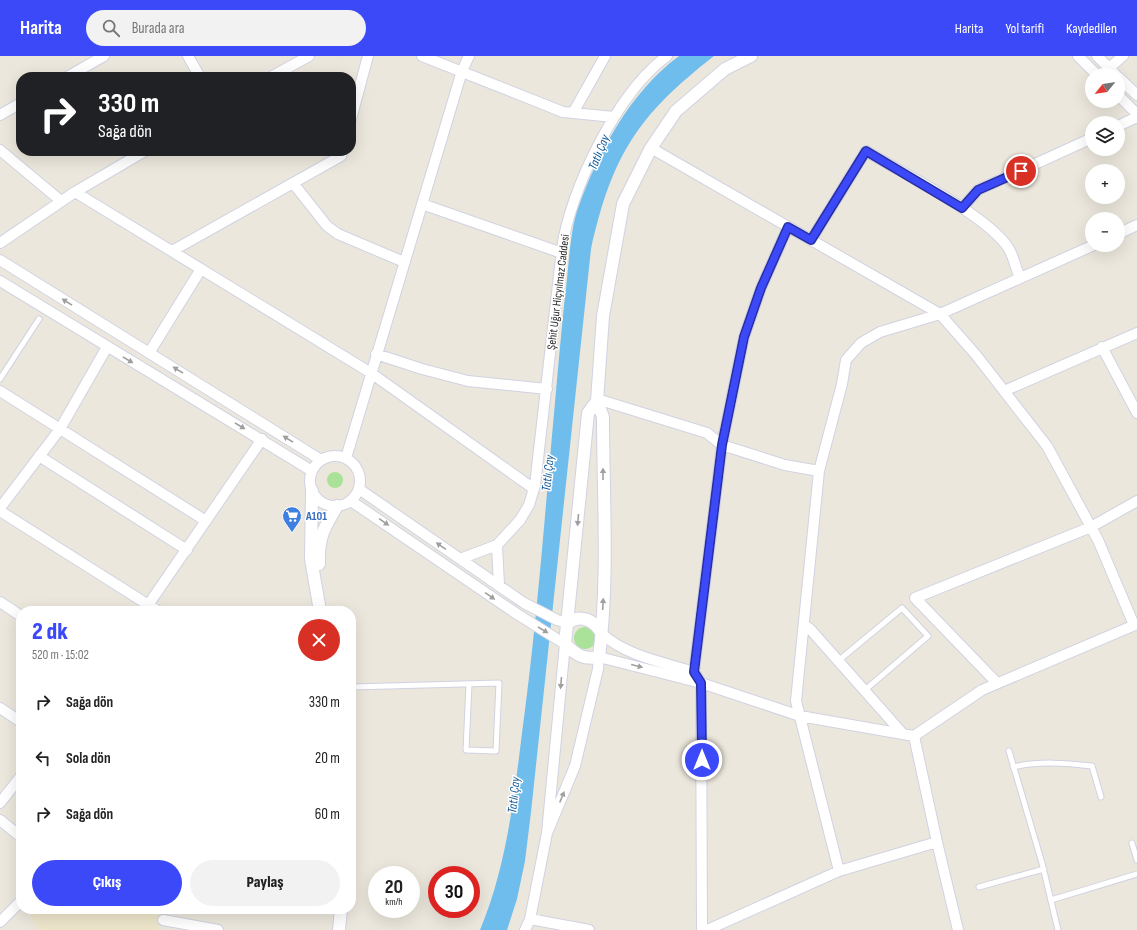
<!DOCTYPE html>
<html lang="tr">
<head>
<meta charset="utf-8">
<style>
	:root { --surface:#fff; --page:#f2f2f2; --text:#222; --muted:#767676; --accent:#3c49f8 }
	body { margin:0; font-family:"Sofia Sans Condensed",sans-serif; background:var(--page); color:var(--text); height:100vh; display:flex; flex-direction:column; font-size:15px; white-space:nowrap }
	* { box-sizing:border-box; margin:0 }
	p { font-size:13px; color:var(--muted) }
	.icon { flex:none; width:22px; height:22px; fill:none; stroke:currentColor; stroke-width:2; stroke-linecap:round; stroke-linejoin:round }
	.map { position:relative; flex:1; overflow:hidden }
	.drawer { position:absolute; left:16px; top:550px; width:340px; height:308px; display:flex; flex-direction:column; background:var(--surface); border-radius:16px; box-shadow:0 4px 16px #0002 }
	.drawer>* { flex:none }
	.top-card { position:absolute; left:16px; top:16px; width:340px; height:84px; border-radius:16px; box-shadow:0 4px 16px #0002; background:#202124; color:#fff; overflow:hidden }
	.needle { width:26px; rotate:240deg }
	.fabs { position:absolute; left:1085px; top:12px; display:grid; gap:8px }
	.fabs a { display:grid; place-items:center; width:40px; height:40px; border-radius:50%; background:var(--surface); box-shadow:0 4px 16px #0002; font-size:20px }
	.speed { position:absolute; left:368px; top:810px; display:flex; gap:8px; font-size:20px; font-weight:700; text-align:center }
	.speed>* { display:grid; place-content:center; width:52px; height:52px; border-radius:50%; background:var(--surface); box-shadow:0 4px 16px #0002; line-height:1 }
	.speed small { font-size:10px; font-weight:400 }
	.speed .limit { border:6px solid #d22; background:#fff; color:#111 }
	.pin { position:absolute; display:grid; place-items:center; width:34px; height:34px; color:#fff; margin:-17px; border:2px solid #fff; border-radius:50%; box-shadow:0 1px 4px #0007 }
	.me { position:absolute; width:44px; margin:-22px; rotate:0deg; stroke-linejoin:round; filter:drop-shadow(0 0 3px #0008) }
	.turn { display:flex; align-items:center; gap:14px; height:84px; padding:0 16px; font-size:18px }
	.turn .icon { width:52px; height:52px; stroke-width:2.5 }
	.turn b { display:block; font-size:28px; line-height:34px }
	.round { display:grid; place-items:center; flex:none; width:42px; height:42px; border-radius:21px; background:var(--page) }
	.overview { display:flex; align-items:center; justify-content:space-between; height:68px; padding:0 16px }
	h1 { font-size:24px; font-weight:800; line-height:30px; color:var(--accent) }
	.action { display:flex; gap:8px; margin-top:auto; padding:8px 16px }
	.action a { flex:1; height:46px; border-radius:24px; background:var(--accent); color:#fff; font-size:16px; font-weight:800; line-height:46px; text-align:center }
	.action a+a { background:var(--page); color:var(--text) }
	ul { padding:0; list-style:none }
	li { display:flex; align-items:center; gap:12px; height:56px; padding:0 16px }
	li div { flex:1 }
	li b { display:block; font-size:15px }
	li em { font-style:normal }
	header { display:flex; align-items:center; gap:24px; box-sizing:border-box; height:56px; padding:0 20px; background:var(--accent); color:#fff }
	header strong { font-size:19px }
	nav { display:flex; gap:22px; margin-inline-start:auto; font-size:14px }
	.search { width:280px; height:36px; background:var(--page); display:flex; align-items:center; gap:10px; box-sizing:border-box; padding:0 14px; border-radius:22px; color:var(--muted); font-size:15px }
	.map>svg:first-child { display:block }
</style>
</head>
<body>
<header>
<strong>Harita</strong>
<div class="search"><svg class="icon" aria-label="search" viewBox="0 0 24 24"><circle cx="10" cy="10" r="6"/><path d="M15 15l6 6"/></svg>Burada ara</div>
<nav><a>Harita</a><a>Yol tarifi</a><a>Kaydedilen</a></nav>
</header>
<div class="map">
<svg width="1137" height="874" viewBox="0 0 1137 874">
	<rect width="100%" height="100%" fill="#ece7dc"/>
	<path fill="#ede6cb" d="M28,853H162L159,874H38Z"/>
	<path fill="#a9e298" d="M327 424a8 8 0 1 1 16 0a8 8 0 1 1-16 0Z
		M574 582a11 11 0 1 1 22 0a11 11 0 1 1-22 0Z"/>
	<path fill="#6fbded" d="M679,0H714C638,59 612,99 591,193L531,756L525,805L517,843L507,874H480C506,813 514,742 522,677C538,559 546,442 557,324C560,290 563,257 567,223C569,203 571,174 577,155C597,98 630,36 679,0Z"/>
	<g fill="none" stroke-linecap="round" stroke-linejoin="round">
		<g stroke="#d1d2e2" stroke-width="7">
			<path id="service" d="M0,323L39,263
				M838,605L902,552L928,580L865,634
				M351,631L499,627L496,695L466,694L469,628
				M1009,695L1042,807L1058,874
				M1013,711C1040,705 1065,707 1092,710L1101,741
				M1132,787L1137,804
				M979,831L1044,813
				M1051,844L1137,818"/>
		</g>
		<g stroke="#d1d2e2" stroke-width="12">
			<path id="minor" d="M188,0L200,21
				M422,0L563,56L614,61
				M1078,0L1097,19
				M1097,0L1116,19
				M1109,12L1123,0
				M67,21L104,0
				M271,21L309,0
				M1118,21L1137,39
				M1118,39L1137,58
				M573,57L605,0
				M0,59L21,47
				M351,63L368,0
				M1118,70L1137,61
				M651,92L940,258L976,299L1047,390L1098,484L1134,569
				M0,94L61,145
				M293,127L327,170L338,178L404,206
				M75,136L371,317L534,433
				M422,148L562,197
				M962,152L978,134L1092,82
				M1118,178L1137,169
				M811,184L866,95C901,116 990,161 1009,193C1014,202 1016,213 1020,222
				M0,187L75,136L145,95
				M172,195L341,100L342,95
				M0,204L321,404
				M0,225L312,415
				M1102,291L1137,357
				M149,297L201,213
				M376,298L422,313L468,325L547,333
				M0,335L206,465
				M1004,335L1137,277
				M597,343L707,377L722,389L785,409L819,415L842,328L846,304L861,287L880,276L940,258L1094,189
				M39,400L187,494
				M310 425a25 25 0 1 1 50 0a25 25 0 1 1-50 0Z
				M346,402L462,15L469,0
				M819,415L796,645L839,815
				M359,433L524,547L557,564L568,567
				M351,445L517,558L565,588L547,777L530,863L525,874
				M0,452L60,373L107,291
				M0,455L158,555
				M497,489L499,529
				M460,503L497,489L520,464L529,449L535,429L562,193C570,133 618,36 667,0
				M0,546L21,560
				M144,555L262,383
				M804,569L810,573L903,678
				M602,578C627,600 662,606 694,616
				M997,627L915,542L1091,471L1137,445
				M0,652L21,666
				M914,680L982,634L1137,568
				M0,747L21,720
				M0,764L21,781
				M547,777L575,710L598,613L599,601L701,627L800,660L914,680L937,786L958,874
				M530,863L589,874
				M163,864L218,874
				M0,866L21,845
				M702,874L701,627L694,616L722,389L744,281L761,232L788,171
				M707,874L839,815L937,786"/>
		</g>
		<g stroke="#d1d2e2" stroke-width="14">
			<path id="tertiary" d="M597,345L588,357L565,588C576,599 584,604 599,601C609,522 603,440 603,361L597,345L603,260L623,148L651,92L676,55L725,13L751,0
				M312,435L311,503L320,555
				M319,508C318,481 324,472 337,450
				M568,567C581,557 595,565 602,578
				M339,874L341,853"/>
		</g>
		<use href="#service" stroke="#fff" stroke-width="5"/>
		<use href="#minor" stroke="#fff" stroke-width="10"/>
		<use href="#tertiary" stroke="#fff" stroke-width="12"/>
	</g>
	<defs><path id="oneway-solid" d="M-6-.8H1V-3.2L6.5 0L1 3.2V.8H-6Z"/></defs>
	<g fill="#9f9f9f">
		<use href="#oneway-solid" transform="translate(67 246) rotate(-148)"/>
		<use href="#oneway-solid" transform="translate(128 304) rotate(31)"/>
		<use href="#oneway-solid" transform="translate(178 314) rotate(-148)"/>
		<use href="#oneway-solid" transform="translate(240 370) rotate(31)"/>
		<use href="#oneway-solid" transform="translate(288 383) rotate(-148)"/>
		<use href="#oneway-solid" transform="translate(603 418) rotate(-90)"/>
		<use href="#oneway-solid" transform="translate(578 464) rotate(95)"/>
		<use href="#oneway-solid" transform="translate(384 466) rotate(35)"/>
		<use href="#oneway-solid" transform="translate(441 490) rotate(-145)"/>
		<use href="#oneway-solid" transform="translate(490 540) rotate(35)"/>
		<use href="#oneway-solid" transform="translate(603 548) rotate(-87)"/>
		<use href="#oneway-solid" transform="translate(543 574) rotate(31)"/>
		<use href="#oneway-solid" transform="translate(637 610) rotate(14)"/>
		<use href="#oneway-solid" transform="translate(561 627) rotate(95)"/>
		<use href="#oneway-solid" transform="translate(562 741) rotate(-68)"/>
	</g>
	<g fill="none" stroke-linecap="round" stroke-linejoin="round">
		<g stroke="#272fa1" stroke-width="10">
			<path id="route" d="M702,704L701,627L694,616L722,389L744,281L761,232L788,171L811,184L866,95L962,152L978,134L1021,115"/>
		</g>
		<use href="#route" stroke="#3c49f8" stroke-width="7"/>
	</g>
	<defs>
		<g id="supermarket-pin" transform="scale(1)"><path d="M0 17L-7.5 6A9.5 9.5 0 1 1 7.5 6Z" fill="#3f7fe0" stroke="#fff"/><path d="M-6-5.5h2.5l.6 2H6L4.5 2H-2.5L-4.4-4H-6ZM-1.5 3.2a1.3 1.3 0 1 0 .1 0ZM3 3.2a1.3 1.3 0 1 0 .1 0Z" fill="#fff"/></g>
	</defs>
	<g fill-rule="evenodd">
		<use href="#supermarket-pin" x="292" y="460"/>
	</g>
	<g text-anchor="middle" stroke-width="3" stroke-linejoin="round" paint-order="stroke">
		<g font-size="12" fill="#2a2a2a" stroke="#fff">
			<text transform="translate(558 236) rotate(-83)" y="4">Şehit Uğur Hiçyılmaz Caddesi</text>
		</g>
		<g font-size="12" font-weight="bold" fill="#366cbe" stroke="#fff" text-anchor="start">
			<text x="306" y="464">A101</text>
		</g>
		<g font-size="13" font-style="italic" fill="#0f5999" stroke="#fff">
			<text transform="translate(598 96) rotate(-68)" y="5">Tatlı Çay</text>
			<text transform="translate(547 417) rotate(-84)" y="5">Tatlı Çay</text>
			<text transform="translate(513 739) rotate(-84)" y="5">Tatlı Çay</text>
		</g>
	</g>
</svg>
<div class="fabs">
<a><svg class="needle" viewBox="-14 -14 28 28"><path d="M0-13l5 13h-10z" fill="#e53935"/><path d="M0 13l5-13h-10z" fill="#767676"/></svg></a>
<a><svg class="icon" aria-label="layers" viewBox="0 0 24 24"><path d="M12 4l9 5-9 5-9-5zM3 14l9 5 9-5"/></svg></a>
<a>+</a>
<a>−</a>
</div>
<div class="speed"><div>20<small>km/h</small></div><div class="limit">30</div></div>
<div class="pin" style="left:1021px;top:115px;background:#d93025"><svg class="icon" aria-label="arrive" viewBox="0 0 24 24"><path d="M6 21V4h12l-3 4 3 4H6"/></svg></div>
<svg class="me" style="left:702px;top:704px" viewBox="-20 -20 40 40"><circle r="17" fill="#3c49f8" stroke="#fff" stroke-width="3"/><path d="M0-11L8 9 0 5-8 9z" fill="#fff"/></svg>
<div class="top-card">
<div class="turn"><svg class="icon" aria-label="right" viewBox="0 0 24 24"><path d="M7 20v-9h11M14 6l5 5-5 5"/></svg><div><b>330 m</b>Sağa dön</div></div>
</div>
<section class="drawer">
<div class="overview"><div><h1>2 dk</h1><p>520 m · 15:02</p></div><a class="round" style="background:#d93025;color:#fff"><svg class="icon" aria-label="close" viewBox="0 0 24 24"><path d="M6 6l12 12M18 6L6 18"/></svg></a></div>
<ul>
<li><svg class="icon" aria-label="right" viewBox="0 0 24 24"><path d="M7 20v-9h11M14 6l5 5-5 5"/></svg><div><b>Sağa dön</b></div><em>330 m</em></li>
<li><svg class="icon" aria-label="left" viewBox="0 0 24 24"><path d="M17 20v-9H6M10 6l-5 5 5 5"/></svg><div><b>Sola dön</b></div><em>20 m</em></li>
<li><svg class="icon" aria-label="right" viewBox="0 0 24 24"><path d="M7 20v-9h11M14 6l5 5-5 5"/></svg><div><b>Sağa dön</b></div><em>60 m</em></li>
</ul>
<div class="action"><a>Çıkış</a><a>Paylaş</a></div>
</section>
</div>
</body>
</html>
